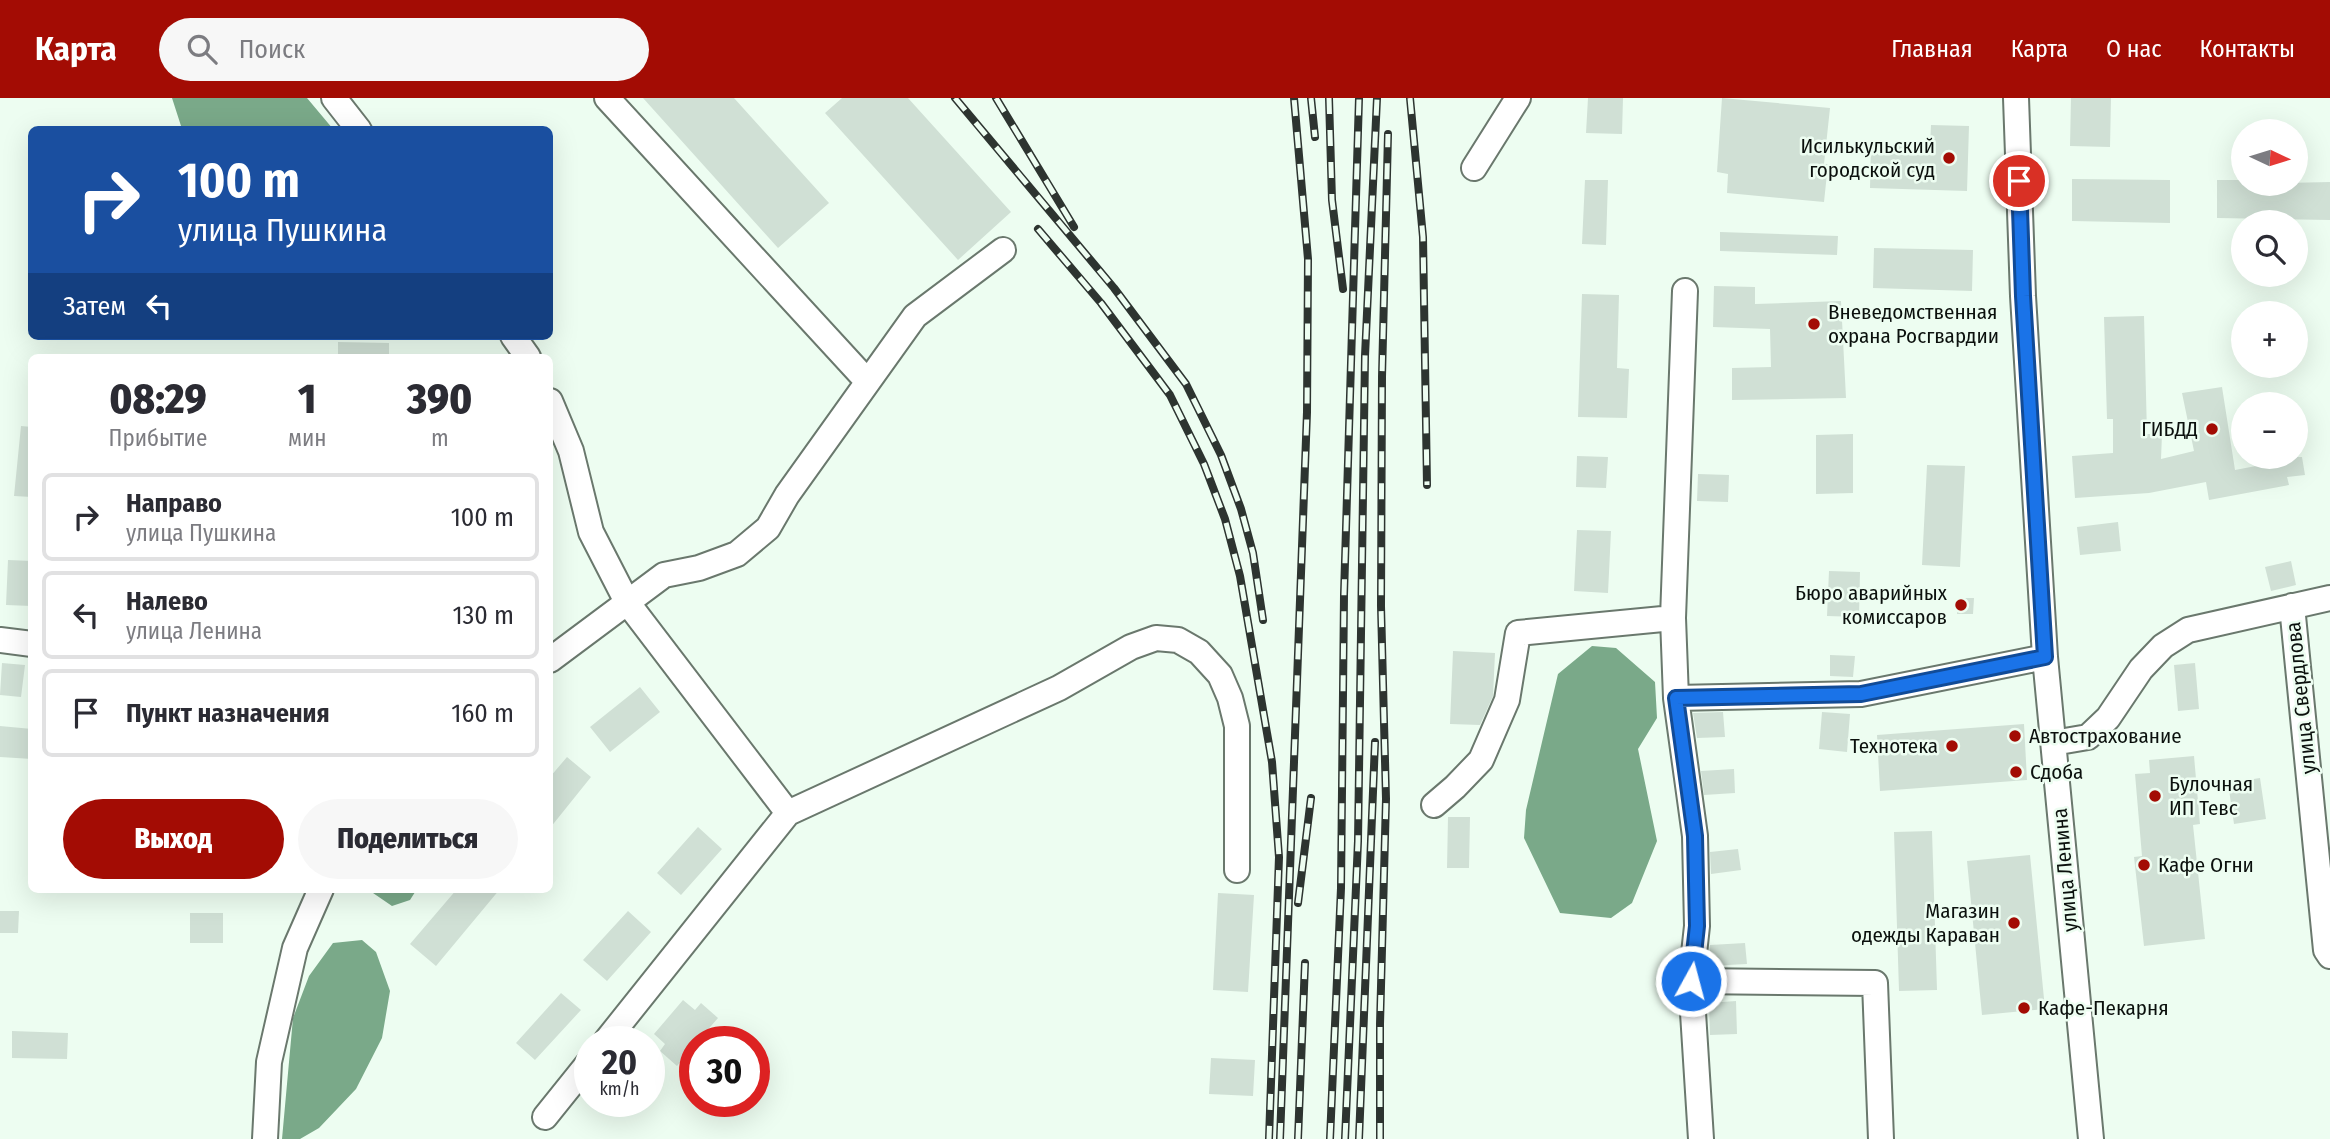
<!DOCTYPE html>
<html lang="ru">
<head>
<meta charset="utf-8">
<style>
	:root { --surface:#fff; --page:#f7f7f7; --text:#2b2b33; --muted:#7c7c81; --line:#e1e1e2; --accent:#a30c04 }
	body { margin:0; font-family:"Fira Sans Condensed",sans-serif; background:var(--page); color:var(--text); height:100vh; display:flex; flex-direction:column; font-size:26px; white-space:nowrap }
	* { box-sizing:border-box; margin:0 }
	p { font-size:23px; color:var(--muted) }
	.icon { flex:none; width:38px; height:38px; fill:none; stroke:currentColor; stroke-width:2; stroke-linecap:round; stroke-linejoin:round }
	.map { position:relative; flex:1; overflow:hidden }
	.details { position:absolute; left:28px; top:256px; width:525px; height:539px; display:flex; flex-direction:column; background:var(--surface); border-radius:10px; box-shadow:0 7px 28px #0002 }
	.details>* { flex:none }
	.hud { position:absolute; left:28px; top:28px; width:525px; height:214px; border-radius:10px; box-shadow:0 7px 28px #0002; background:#1a4fa0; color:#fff; overflow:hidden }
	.needle { width:46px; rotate:94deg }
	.fabs { position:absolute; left:2231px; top:21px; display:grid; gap:14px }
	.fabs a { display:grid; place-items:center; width:77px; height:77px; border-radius:50%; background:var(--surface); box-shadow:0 7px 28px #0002; font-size:35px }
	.speed { position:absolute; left:574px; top:928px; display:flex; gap:14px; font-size:35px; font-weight:700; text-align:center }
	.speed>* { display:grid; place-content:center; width:91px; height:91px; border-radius:50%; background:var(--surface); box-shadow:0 7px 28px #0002; line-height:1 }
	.speed small { font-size:18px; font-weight:400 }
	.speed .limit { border:10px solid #d22; background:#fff; color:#111 }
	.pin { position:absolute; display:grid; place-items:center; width:60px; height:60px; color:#fff; margin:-30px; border:4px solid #fff; border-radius:50%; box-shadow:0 2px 7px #0007 }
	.me { position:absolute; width:77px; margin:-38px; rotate:7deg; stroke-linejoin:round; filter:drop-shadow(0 0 5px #0008) }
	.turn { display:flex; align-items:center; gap:24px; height:147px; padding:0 35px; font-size:32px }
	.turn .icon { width:91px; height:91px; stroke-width:2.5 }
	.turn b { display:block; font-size:49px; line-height:60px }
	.then { display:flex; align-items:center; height:66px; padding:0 35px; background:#0003; gap:14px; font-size:26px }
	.eta { display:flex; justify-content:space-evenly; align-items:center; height:119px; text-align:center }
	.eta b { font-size:42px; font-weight:800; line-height:49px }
	.action { display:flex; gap:14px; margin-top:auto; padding:14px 35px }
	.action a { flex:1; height:80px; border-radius:42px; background:var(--accent); color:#fff; font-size:28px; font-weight:800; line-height:80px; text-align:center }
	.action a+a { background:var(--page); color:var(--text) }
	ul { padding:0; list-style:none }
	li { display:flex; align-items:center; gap:21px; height:88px; margin:0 14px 10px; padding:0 21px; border:4px solid var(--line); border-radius:10px }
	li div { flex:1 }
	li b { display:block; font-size:26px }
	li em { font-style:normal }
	header { display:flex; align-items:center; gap:42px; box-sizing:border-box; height:98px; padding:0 35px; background:var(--accent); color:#fff }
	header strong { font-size:33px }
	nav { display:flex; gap:38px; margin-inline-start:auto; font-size:24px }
	.search { width:490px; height:63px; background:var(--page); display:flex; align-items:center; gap:18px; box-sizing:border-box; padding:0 24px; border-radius:38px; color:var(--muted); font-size:26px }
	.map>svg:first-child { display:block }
</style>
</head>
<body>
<header>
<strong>Карта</strong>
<div class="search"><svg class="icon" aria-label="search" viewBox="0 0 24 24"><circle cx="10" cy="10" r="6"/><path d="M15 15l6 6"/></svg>Поиск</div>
<nav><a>Главная</a><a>Карта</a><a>О нас</a><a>Контакты</a></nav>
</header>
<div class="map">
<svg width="2330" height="1041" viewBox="0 0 2330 1041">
	<rect width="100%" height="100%" fill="#edfdf1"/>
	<path fill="#7aa989" d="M172,0H307L333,31H182Z
		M1592,548L1616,550L1655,584L1657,620L1638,651L1657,743L1632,805L1611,820L1560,815L1524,740L1526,712L1558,576Z
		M372,791H417L410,802L392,808L373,795Z
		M362,842L376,854L390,893L382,940L356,991L319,1030L300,1041H282L293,920L309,878L333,845Z"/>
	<path fill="#d0e0d5" d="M643,0H734L829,105L778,150Z
		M842,0H908L1011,114L958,162L825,15Z
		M1588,0H1623L1622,36L1586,35Z
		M1722,0L1830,10L1824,66H1828L1824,104L1727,95L1728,76L1717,74Z
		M2071,0H2111L2110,49L2070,48Z
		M1931,27L1969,28L1967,93L1870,90L1871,46L1930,48Z
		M2072,81L2170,82V125L2072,123Z
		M1585,82H1608L1606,147L1582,146Z
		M2217,82H2244V86L2330,84V122L2217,120Z
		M1720,134L1838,138L1837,157L1720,153Z
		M1874,150L1973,152L1972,193L1873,190Z
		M1714,188L1755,189V206L1841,203L1846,300L1732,302V270L1771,269L1770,231L1713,229Z
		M1582,196L1619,197L1617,270L1629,271L1627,320L1578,319Z
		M2144,218L2147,336H2162L2161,361L2194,353L2182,295L2222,289L2235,372L2282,363V359H2302L2305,377L2287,379L2289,387L2209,402L2206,384L2149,395L2075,400L2072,358L2113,355V321H2107L2104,219Z
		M338,244L389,245V259H338Z
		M21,328L32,329V399L14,398Z
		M1853,336V395L1816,396V337Z
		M1577,358L1608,359L1606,390L1576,389Z
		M1927,367L1965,368L1960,469L1922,467Z
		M1698,376L1729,377L1728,404L1697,403Z
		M2118,424L2121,453L2080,457L2077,429Z
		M1577,432L1611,433L1608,495L1574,493Z
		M8,462L32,463V508L6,507Z
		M2291,463L2296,487L2271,493L2265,469Z
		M1829,473L1860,474L1859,519L1827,518Z
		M1957,500H1974L1973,516H1957Z
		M1453,553L1495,555L1493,598L1480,627L1450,626Z
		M1830,557L1855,558L1853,579L1830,578Z
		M2,565L25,567L21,599L0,597Z
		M2195,565L2199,611L2178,613L2174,567Z
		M640,589L660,614L610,654L590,629Z
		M1723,614L1725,639L1697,640L1693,615Z
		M1822,614L1850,616L1847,654L1819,651Z
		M2024,626L2027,682L1880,693L1877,637Z
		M0,628L32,631V661L0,659Z
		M2194,658L2200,726L2193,727L2205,841L2144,848L2134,759L2142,758L2135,676L2150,675L2149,662Z
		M567,659L591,679L550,730V679Z
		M1734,671L1735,695L1704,697L1701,673Z
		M2260,680L2266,721L2234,726L2228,685Z
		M1448,719H1470L1469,770H1447Z
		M698,729L722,751L681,797L657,775Z
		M1932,733L1937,892L1899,893L1894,734Z
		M1738,751L1741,772L1711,776L1710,754Z
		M2030,757L2045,911L1982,917L1967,763Z
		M457,791H500L436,868L410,846Z
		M1218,795L1254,797L1248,894L1213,892Z
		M0,813H19L18,835H0Z
		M628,813L651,834L607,883L583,862Z
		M190,815H223V845H190Z
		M1745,845L1747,866L1708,868L1710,847Z
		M561,895L581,912L535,962L516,945Z
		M683,902L695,912L701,905L718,920L698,943H695V947L677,968L660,953L665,946L654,936Z
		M1736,903L1737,936L1710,937L1709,905Z
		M12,933L68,935L67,961L12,960Z
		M1211,960L1255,962L1253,998L1209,996Z"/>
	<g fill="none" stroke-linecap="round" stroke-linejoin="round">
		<g stroke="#6a786d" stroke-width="28">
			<path id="minor" d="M334,0L359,32
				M607,0L867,283
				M2016,0L2023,198L2045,559L2091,1041
				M1474,70L1518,0
				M1685,193L1673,520L1676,600L1695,738L1697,828L1691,883L1701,1041
				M513,238L528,259
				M550,303L571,353L591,434L627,504L788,715
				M2292,508L2326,852L2330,858
				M0,542L32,546
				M550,562L664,477L699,470L737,456L768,430L787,397L915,218L1003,152
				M1676,600L1861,596L2045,559
				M2053,645L2088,639L2108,620L2141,571L2163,548L2188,532L2330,500
				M1434,707L1455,689L1481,662L1507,602L1518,535L1673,520
				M1691,883L1875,885L1881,1041
				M606,943L788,715L1059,590L1131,549L1156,540L1178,542L1199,554L1220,577L1230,600L1237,628V772
				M545,1019L590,963
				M265,1041L269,964L295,850L321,791"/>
		</g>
		<use href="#minor" stroke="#fff" stroke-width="24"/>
		<g stroke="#2d3430" stroke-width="8">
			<path id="rail" d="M955,0L1114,190L1186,286L1221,357L1241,411L1253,455L1263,522
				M996,0L1074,129
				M1311,0L1315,39
				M1329,0L1332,102L1343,191
				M1410,0L1423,139L1427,387
				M1038,131L1101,205L1170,297L1204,366L1225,421L1240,478L1272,664L1279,759L1269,1041
				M1298,805L1311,700
				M1280,1041L1307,314L1308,161L1294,0
				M1298,1041L1305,865
				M1330,1041L1341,790L1344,497L1359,0
				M1345,1041L1358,743L1365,258L1377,0
				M1359,1041L1375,644
				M1380,1041V926L1386,701L1381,508L1382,279L1388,36"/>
		</g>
		<use href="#rail" stroke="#edfdf1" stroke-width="5" stroke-dasharray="16" stroke-linecap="butt"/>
	</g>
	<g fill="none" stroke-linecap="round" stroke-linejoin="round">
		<g stroke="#114b97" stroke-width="18">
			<path id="route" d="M1691,883L1697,828L1695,738L1676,600L1861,596L2045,559L2023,198L2019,83"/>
		</g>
		<use href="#route" stroke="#1a73e8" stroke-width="12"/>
	</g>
	<g fill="#a30c04" stroke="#edfdf1" stroke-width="2.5">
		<circle cx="1949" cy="60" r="7"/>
		<circle cx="1814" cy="226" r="7"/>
		<circle cx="2212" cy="331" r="7"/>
		<circle cx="1961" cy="507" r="7"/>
		<circle cx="2015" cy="638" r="7"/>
		<circle cx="1952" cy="648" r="7"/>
		<circle cx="2016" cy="674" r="7"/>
		<circle cx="2155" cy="698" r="7"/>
		<circle cx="2144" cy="767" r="7"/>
		<circle cx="2014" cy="825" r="7"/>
		<circle cx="2024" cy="910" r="7"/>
	</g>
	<g text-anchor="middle" stroke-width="5" stroke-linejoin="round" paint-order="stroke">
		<g font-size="21" fill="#0b100d" stroke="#edfdf1" text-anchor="start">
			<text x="1935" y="55" text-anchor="end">Исилькульский<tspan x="1935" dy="24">городской суд</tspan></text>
			<text x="1828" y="221">Вневедомственная<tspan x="1828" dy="24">охрана Росгвардии</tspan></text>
			<text x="2198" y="338" text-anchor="end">ГИБДД</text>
			<text x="1947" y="502" text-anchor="end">Бюро аварийных<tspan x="1947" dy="24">комиссаров</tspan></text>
			<text x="2029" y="645">Автострахование</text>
			<text x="1938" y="655" text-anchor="end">Технотека</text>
			<text x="2030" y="681">Сдоба</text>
			<text x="2169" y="693">Булочная<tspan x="2169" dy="24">ИП Тевс</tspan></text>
			<text x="2158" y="774">Кафе Огни</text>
			<text x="2000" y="820" text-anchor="end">Магазин<tspan x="2000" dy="24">одежды Караван</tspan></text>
			<text x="2038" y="917">Кафе-Пекарня</text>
		</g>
		<g font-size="21" fill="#0b100d" stroke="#edfdf1">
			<text transform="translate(2301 600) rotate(-96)" y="7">улица Свердлова</text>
			<text transform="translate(2065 772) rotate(-95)" y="7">улица Ленина</text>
		</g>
	</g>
</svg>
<div class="fabs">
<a><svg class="needle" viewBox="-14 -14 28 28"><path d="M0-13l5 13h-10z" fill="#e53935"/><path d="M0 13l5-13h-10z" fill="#7c7c81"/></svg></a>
<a><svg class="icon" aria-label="search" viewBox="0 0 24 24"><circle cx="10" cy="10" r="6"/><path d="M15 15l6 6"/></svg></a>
<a>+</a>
<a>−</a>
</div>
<div class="speed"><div>20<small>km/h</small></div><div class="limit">30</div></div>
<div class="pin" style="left:2019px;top:83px;background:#d93025"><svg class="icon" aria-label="arrive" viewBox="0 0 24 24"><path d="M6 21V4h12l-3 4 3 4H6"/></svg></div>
<svg class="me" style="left:1691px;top:883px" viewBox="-20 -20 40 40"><circle r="17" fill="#1a73e8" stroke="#fff" stroke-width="3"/><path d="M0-11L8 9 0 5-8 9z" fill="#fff"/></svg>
<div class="hud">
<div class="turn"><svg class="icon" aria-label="right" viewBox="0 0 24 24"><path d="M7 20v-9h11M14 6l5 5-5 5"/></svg><div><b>100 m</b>улица Пушкина</div></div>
<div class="then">Затем<svg class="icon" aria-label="left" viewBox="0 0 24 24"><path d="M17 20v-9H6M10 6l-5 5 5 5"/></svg></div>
</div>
<section class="details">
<div class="eta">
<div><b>08:29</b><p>Прибытие</p></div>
<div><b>1</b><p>мин</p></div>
<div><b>390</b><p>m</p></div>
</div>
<ul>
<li><svg class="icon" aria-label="right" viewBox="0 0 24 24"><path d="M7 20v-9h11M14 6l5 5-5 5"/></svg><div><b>Направо</b><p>улица Пушкина</p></div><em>100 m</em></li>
<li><svg class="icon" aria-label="left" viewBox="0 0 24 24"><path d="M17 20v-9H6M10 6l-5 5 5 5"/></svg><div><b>Налево</b><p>улица Ленина</p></div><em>130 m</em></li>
<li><svg class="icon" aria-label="arrive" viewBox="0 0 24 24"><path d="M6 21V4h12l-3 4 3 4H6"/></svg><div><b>Пункт назначения</b></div><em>160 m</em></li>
</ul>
<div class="action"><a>Выход</a><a>Поделиться</a></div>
</section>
</div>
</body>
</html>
